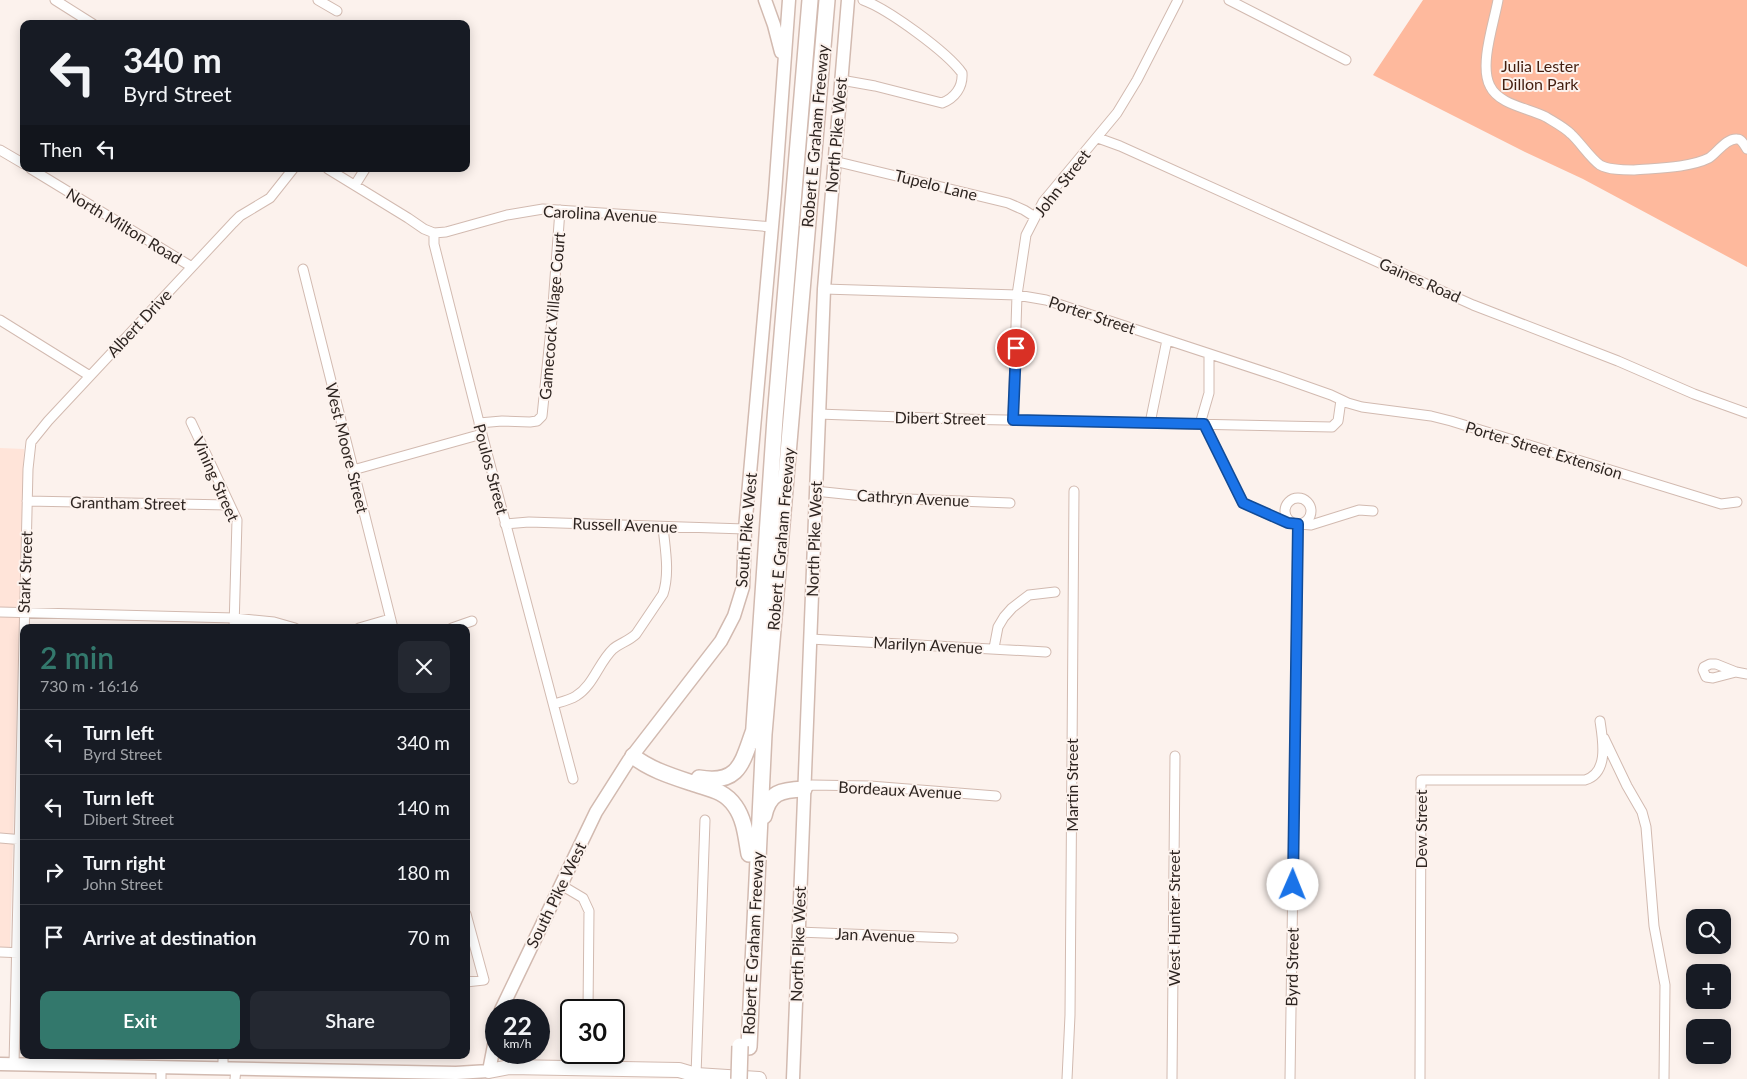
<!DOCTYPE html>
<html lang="en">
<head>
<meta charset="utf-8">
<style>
	:root { --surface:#171b24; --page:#242831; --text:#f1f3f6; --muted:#9ea1a6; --line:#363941; --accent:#33786c }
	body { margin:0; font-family:Lato,sans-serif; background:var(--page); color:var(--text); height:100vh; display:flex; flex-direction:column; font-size:19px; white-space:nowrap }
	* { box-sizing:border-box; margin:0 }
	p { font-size:16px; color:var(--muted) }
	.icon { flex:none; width:28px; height:28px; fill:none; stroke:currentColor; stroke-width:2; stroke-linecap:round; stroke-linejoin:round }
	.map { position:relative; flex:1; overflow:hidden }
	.details { position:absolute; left:20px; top:624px; width:450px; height:435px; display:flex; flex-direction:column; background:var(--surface); border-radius:10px; box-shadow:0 2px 12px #0003 }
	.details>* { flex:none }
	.hud { position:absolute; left:20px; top:20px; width:450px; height:152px; border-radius:10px; box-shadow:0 2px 12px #0003; background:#171b24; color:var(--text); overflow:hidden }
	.buttons { position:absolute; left:1686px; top:909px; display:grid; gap:10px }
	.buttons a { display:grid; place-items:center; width:45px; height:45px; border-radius:10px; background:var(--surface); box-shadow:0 2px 12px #0003; font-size:25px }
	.speed { position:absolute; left:485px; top:999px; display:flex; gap:10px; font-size:25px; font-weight:700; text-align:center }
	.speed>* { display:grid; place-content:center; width:65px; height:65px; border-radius:50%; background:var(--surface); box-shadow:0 2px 12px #0003; line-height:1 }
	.speed small { font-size:12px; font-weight:400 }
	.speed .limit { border:2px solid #111; border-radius:8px; background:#fff; color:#111 }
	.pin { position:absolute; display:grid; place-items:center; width:42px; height:42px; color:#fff; margin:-21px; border:2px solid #fff; border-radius:50%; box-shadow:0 1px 5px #0007 }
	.me { position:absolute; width:55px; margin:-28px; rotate:1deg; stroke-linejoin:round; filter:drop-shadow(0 0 4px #0008) }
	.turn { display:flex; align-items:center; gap:18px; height:105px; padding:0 20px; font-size:22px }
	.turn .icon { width:65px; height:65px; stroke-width:2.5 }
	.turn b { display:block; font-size:35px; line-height:42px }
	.then { display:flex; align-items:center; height:48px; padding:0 20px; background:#0003; gap:10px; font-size:19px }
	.round { display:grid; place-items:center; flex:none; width:52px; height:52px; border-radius:10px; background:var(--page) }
	.overview { display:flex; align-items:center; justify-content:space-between; height:85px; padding:0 20px }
	h1 { font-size:30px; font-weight:600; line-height:38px; color:var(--accent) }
	.action { display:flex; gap:10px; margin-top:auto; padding:10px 20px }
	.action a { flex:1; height:58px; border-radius:10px; background:var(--accent); color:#fff; font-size:20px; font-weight:600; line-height:58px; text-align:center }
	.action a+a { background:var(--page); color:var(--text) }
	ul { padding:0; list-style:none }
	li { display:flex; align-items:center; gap:15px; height:65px; padding:0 20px; border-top:1px solid var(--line) }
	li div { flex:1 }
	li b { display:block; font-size:19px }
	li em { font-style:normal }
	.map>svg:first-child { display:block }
</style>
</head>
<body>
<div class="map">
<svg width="1747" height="1079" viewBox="0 0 1747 1079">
	<rect width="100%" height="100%" fill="#fcf2ed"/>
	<path fill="#ffe4d9" d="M0,448L24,449L10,948H0Z"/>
	<path fill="#feb99d" d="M1423,0H1747V267L1583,179L1525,152L1373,75Z"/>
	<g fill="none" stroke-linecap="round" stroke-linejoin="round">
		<g stroke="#d2bab0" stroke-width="11">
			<path id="street" d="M55,0L93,24
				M318,0L337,11
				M1229,0L1346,60
				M1498,0C1494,23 1479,65 1490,86C1499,105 1529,108 1546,117C1554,122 1564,127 1571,134C1580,142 1590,158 1600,165C1609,170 1623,170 1634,170C1656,168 1689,168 1709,158C1717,153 1726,138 1737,139C1742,139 1744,145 1747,149
				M841,80L875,86L942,103C955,98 963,87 962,73C947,52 888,9 863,0
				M1098,138L1120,146L1473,305L1618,361L1694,394L1747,413
				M0,150L24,164
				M834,161L1008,203L1024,210L1035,217
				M31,169L192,267
				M328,169L408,218L424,229L434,233L446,232L507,215L543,209L646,216L772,227
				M355,185L365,169
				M434,233V244L482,434L573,779
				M303,269L393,628
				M824,289L1017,295L1046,300L1280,377L1331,395L1348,403L1362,407L1431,416L1451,421L1721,504L1737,502
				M0,320L90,376
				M818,414L957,419L1332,427L1338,421L1341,400
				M1013,420L1017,295L1026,235L1043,202L1117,113L1137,80L1178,0
				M191,422L237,520L234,628
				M479,423L502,421L530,422L537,421L542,416L552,319L560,210
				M1150,423L1167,340
				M1200,424L1209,393V354
				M1204,424L1243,503L1288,523L1311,525L1359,510L1373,511
				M353,470L482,434
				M815,491L882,498L1010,503
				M1285 511a13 13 0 1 1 26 0a13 13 0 1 1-26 0Z
				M27,501L229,505
				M505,524L529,522L745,529
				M0,612L234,618L274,622L295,628
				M359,628L390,619
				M452,628L472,621
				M810,639L1046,652
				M994,648L998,627L1004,617L1012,608L1029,595L1055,592
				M1710,664H1716L1736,672L1713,678L1706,677L1703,670L1704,667Z
				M1736,672L1747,674
				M554,704C561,702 570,700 576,696C593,686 599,662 613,649C620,643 629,641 636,634L663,594C670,573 665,548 663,527
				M1604,738L1627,786L1642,812L1646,827L1654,926L1665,985L1664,1079
				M804,789L812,785L870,786L996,796
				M0,838L24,840
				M561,885L583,898L589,911L588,1010
				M466,914L484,980L466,982
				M798,932L953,938
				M0,952L24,953
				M14,1064L28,469L31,442L48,421L233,223L240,216L270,198L293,169
				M586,1068V1052
				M223,1069V1055
				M696,1075L705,820
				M161,1079V1067
				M235,1079L236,1069
				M1067,1079L1070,1015L1074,491
				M1172,1079L1175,756
				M1290,1079L1298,524
				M1420,1079L1421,780H1585C1609,773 1603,741 1600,721"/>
		</g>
		<g stroke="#d2bab0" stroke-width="15">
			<path id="secondary" d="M765,0L774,25L781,52
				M501,1010L596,812L629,760L721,641L734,616L743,587L745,529L775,193L789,0
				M0,1064L456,1073L489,1071L496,1035
				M793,1079L824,289L848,0"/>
		</g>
		<g stroke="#d2bab0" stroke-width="16">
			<path id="primary" d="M489,1071L509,1067L679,1070L696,1075L759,1079"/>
		</g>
		<g stroke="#d2bab0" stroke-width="18">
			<path id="highway" d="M753,741L775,418L810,0
				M633,756C649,769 671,776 692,783C709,789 724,790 735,806C745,820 746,838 749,854
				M699,778C740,785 742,762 754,730
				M764,816C769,792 781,790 804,789
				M749,1047L764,734L827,0"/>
		</g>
		<use href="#street" stroke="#fff" stroke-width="9"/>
		<use href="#secondary" stroke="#fff" stroke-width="12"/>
		<use href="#primary" stroke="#fff" stroke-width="14"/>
		<use href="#highway" stroke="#fff" stroke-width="15"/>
		<g stroke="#d2bab0" stroke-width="18" stroke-linecap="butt">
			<path id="highway-bridge" d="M739,1079L740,1046"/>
		</g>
		<use href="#highway-bridge" stroke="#fff" stroke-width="15"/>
	</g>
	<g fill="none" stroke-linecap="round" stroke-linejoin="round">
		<g stroke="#114b97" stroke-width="12">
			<path id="route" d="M1016,348L1013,420L1204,424L1243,503L1288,523L1298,524L1293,885"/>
		</g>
		<use href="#route" stroke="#1a73e8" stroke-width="9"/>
	</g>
	<g text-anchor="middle" stroke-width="4" stroke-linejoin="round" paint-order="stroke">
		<g font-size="16" fill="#431e0f" stroke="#fcf2ed">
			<text x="1540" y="72">Julia Lester<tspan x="1540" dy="18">Dillon Park</tspan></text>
		</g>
		<g font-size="16" fill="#2e2521" stroke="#fcf2ed">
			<text transform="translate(836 135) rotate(-85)" y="6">North Pike West</text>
			<text transform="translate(815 136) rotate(-85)" y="6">Robert E Graham Freeway</text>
			<text transform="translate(1062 183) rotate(-52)" y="6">John Street</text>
			<text transform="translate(936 185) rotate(14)" y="6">Tupelo Lane</text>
			<text transform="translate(600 214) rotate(3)" y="6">Carolina Avenue</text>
			<text transform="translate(124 226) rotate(31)" y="6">North Milton Road</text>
			<text transform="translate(1420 280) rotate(24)" y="6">Gaines Road</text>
			<text transform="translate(1092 315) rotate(18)" y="6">Porter Street</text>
			<text transform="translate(552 316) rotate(-85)" y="6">Gamecock Village Court</text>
			<text transform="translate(139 323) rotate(-47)" y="6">Albert Drive</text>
			<text transform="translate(940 418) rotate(1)" y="6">Dibert Street</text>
			<text transform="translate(347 448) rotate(76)" y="6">West Moore Street</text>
			<text transform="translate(1544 450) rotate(17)" y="6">Porter Street Extension</text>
			<text transform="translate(491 469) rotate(75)" y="6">Poulos Street</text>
			<text transform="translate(216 479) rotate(66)" y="6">Vining Street</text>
			<text transform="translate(913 498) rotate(3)" y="6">Cathryn Avenue</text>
			<text transform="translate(128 503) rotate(1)" y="6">Grantham Street</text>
			<text transform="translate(625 525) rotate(2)" y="6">Russell Avenue</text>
			<text transform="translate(746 530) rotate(-85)" y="6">South Pike West</text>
			<text transform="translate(781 539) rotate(-85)" y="6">Robert E Graham Freeway</text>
			<text transform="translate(814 539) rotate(-88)" y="6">North Pike West</text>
			<text transform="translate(25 572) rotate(-88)" y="6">Stark Street</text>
			<text transform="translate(928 645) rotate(3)" y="6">Marilyn Avenue</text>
			<text transform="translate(1072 785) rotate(-90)" y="6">Martin Street</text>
			<text transform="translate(900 790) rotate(3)" y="6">Bordeaux Avenue</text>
			<text transform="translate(1421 829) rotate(-90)" y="6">Dew Street</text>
			<text transform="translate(556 895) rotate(-64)" y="6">South Pike West</text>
			<text transform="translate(1174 918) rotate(-90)" y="6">West Hunter Street</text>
			<text transform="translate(875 935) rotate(2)" y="6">Jan Avenue</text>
			<text transform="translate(753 943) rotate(-87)" y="6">Robert E Graham Freeway</text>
			<text transform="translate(798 944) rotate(-88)" y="6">North Pike West</text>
			<text transform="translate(1292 967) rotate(-89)" y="6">Byrd Street</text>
		</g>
	</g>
</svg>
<div class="buttons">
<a><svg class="icon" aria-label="search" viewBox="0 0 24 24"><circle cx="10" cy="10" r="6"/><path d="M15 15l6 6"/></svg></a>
<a>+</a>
<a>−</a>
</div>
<div class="speed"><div>22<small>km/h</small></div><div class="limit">30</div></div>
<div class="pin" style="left:1016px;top:348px;background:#d93025"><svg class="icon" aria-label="arrive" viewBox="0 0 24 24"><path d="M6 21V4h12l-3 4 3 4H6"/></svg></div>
<svg class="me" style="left:1293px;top:885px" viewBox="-20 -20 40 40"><circle r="19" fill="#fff"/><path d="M0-13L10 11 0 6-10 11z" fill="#1a73e8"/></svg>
<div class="hud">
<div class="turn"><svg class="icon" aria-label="left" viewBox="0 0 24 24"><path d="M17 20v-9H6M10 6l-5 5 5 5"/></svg><div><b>340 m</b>Byrd Street</div></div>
<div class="then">Then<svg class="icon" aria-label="left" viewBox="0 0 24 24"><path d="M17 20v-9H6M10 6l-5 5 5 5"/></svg></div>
</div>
<section class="details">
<div class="overview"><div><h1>2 min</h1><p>730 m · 16:16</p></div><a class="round"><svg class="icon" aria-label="close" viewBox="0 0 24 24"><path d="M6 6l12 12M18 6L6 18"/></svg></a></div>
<ul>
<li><svg class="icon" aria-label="left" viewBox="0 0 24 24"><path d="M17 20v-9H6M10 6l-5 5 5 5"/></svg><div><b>Turn left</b><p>Byrd Street</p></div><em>340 m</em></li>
<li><svg class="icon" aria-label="left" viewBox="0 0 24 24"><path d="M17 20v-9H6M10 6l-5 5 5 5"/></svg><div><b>Turn left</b><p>Dibert Street</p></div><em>140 m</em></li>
<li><svg class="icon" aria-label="right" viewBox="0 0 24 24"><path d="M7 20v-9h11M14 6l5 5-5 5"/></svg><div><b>Turn right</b><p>John Street</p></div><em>180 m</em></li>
<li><svg class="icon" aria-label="arrive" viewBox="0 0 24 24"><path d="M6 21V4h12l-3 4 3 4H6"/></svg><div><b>Arrive at destination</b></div><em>70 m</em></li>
</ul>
<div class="action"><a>Exit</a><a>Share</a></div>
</section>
</div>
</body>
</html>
